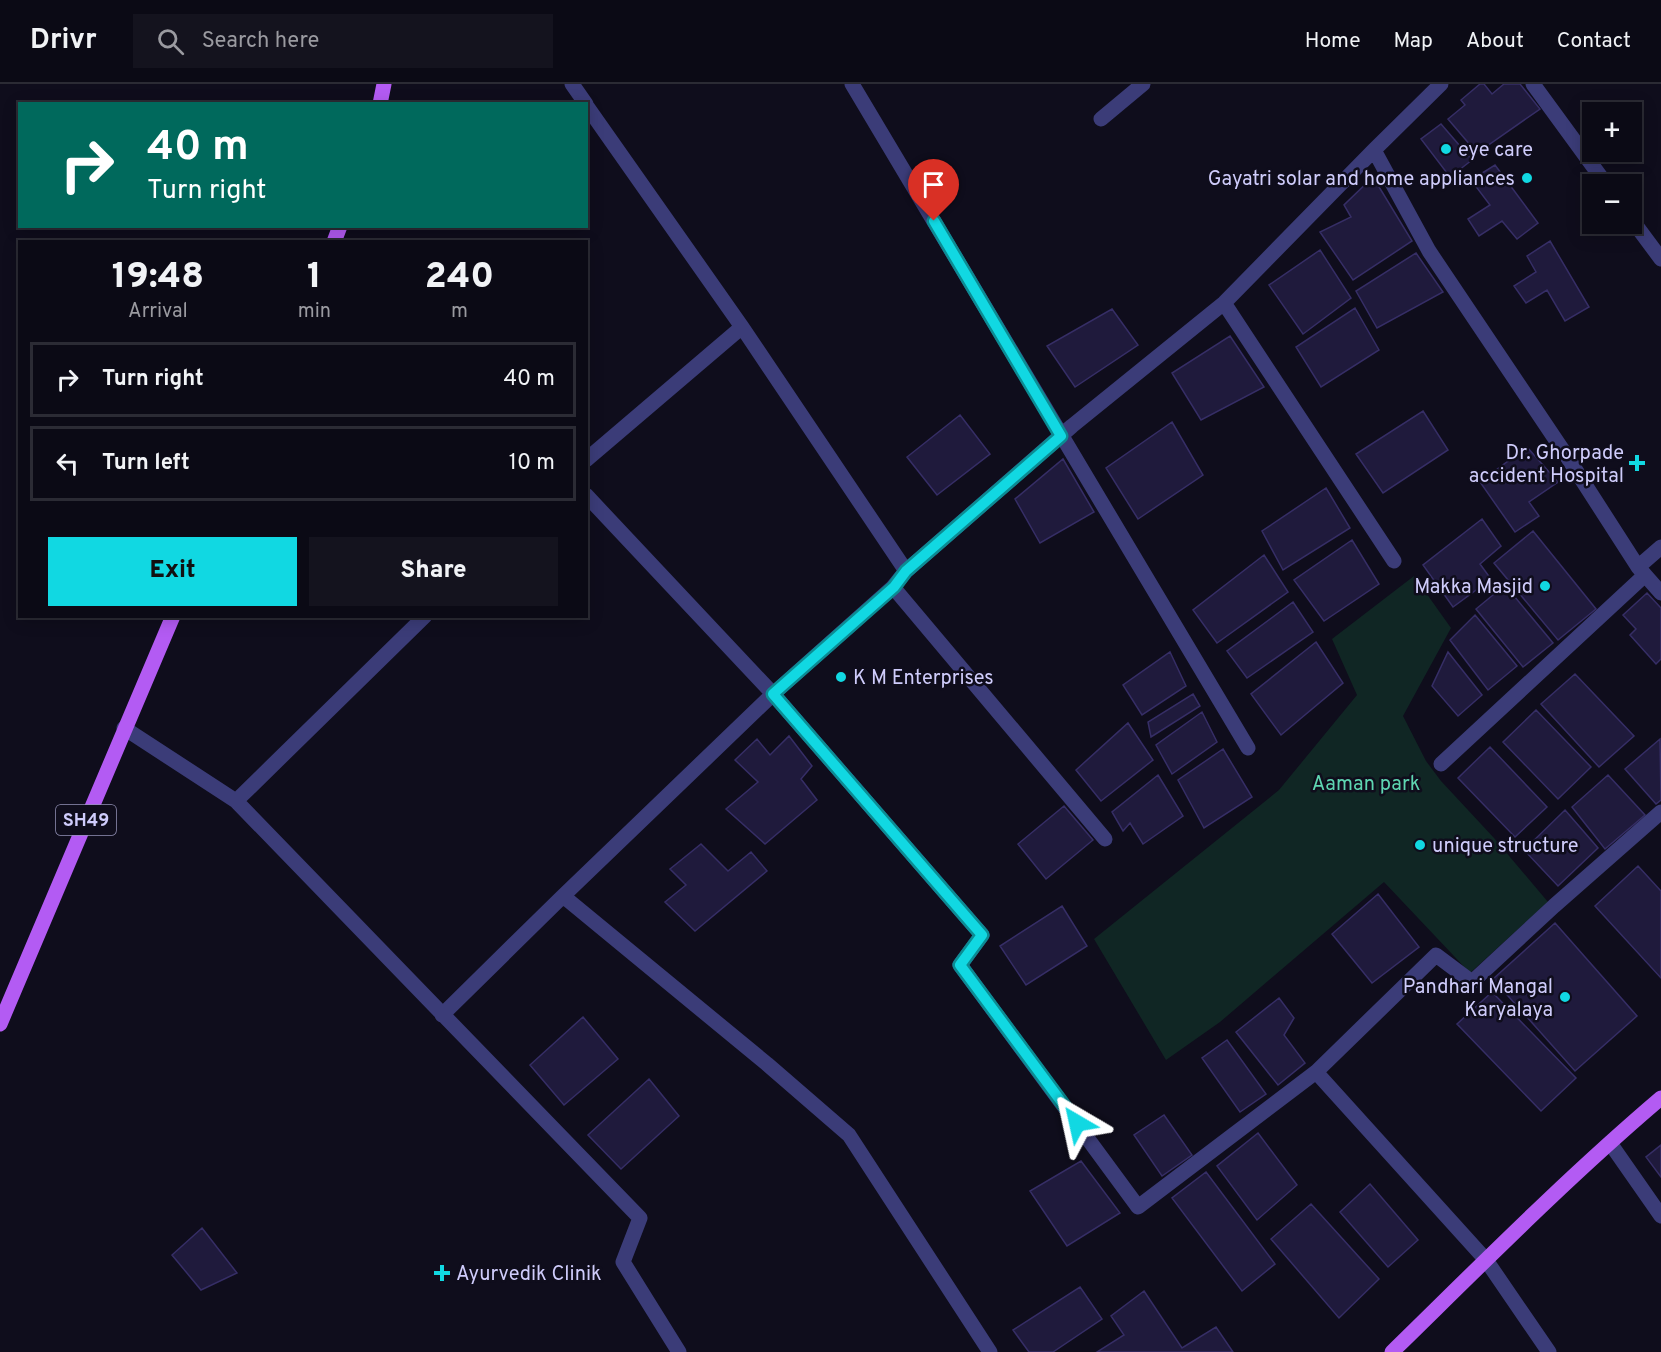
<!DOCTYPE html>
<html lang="en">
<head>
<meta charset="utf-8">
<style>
	:root { --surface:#0b0a15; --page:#14131e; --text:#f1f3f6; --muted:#9a9aa0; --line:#2b2b34; --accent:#11d8e2 }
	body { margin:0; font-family:Overpass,sans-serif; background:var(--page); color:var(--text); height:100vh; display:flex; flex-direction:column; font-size:22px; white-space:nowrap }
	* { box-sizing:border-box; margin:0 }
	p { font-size:20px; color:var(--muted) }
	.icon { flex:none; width:33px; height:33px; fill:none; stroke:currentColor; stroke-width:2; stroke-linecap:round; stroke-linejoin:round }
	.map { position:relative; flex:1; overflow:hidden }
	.drawer { position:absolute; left:18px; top:156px; width:570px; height:378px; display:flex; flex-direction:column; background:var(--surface); border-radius:0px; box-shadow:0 3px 15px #0003,0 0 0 2px var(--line) }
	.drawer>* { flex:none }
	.guide { position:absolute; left:18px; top:18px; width:570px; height:126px; border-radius:0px; box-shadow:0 3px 15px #0003,0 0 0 2px var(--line); background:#00695c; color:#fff; overflow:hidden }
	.fabs { position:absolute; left:1582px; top:18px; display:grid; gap:12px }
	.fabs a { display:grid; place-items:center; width:60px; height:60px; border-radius:0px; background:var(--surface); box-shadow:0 3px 15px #0003,0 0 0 2px var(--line); font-size:30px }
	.pin { position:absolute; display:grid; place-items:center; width:51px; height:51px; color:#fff; margin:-62px -26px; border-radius:50% 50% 50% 0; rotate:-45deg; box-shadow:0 0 6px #0007 }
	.pin .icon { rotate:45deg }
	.me { position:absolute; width:66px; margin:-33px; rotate:324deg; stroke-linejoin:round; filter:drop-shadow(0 0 4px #0008) }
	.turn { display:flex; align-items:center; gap:21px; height:126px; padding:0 30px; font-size:27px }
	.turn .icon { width:78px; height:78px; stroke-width:2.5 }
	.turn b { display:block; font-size:42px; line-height:51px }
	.eta { display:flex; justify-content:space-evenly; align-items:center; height:102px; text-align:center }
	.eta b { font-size:36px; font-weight:800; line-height:42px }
	.cta { display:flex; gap:12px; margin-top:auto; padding:12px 30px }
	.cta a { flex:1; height:69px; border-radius:0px; background:var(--accent); color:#111; font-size:24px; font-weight:800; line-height:69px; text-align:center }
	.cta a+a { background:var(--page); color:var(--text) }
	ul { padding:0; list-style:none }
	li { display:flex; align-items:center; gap:18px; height:75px; margin:0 12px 9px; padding:0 18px; border:3px solid var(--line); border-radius:0px }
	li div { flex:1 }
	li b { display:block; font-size:22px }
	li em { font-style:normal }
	header { display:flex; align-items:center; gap:36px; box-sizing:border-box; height:84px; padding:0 30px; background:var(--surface); border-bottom:2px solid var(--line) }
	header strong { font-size:28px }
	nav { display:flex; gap:33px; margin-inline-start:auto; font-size:21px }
	.search { width:420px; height:54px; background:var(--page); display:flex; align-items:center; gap:15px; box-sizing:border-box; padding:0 21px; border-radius:0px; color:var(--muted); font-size:22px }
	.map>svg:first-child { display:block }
</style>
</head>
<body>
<header>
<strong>Drivr</strong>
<div class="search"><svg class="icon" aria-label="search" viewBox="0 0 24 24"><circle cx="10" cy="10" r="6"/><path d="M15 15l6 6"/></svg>Search here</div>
<nav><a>Home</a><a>Map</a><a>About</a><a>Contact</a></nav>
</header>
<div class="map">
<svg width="1661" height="1268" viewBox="0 0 1661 1268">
	<rect width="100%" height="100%" fill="#0f0d1c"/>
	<path fill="#102624" d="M1414,492L1451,544L1403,632L1426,677L1441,697L1494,754L1548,818L1470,889L1384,798L1220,938L1166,976L1094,855L1279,706L1357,611L1332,555Z"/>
	<path fill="#1f1a3c" stroke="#362e66" stroke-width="1.5" d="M1480,0H1484L1492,10L1504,0H1520L1540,25L1477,69L1448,35L1465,21L1461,16Z
		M1441,40L1472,76L1450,93L1421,55Z
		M1495,81L1538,139L1517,155L1502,137L1479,152L1468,135L1490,121L1471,96Z
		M1373,93L1412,157L1353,196L1320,148L1351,133L1344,121Z
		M1550,157L1589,223L1565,237L1547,206L1526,219L1514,202L1536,188L1527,172Z
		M1320,166L1351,214L1303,250L1269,201Z
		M1416,169L1443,208L1377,244L1356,207Z
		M1355,224L1379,266L1321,303L1296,263Z
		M1112,225L1138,261L1075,303L1047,262Z
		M1230,252L1264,303L1201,336L1172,289Z
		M1423,327L1448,366L1383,409L1356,370Z
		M960,331L990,370L937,411L907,373Z
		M1172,338L1203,391L1138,435L1106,384Z
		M1527,363L1558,398L1529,418L1539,432L1515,448L1480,398Z
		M1063,375L1094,428L1040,459L1015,415Z
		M1326,404L1350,444L1283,486L1262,447Z
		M1482,435L1501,462L1480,480L1491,495L1453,523L1423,481Z
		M1533,447L1596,525L1558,556L1494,479Z
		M1352,456L1379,500L1324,537L1294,496Z
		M1264,471L1288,508L1217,559L1193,526Z
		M1505,501L1553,559L1523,583L1476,525Z
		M1647,509L1661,524V575L1656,580L1630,551L1636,545L1623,531Z
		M1293,518L1313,548L1247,594L1227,567Z
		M1475,531L1517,582L1488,606L1450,556Z
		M1316,558L1343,599L1281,651L1251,610Z
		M1170,568L1186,602L1142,631L1123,601Z
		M1448,568L1482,611L1458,632L1432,602Z
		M1575,590L1634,652L1599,683L1541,620Z
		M1193,610L1200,622L1151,653L1148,638Z
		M1536,626L1591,683L1558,715L1503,658Z
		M1202,628L1217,658L1172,690L1156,661Z
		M1128,639L1153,676L1101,717L1076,686Z
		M789,652L812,682L801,695L817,716L765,760L726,725L758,698L735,676L757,655L770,671Z
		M1660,655L1661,716L1656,720L1625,685Z
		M1490,663L1547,723L1515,753L1458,694Z
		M1223,665L1252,713L1204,744L1178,696Z
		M1158,691L1183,732L1143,760L1130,739L1123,747L1112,728Z
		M1608,691L1645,731L1605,765L1572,723Z
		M1064,722L1093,756L1046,795L1018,760Z
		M1565,726L1598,764L1558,802L1524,766Z
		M701,760L728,787L751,768L767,787L695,847L665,818L686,801L670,785Z
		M1638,782L1661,807V894L1595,822Z
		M1378,810L1419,863L1372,899L1332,850Z
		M1062,822L1087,862L1026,901L1000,862Z
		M1555,839L1637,932L1575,987L1493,895Z
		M1492,908L1576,994L1541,1027L1457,940Z
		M1279,914L1294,934L1284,951L1305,979L1278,1001L1236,948Z
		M583,933L618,975L564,1021L530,981Z
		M1227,956L1266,1010L1240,1028L1202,974Z
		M649,995L679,1032L621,1085L588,1051Z
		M1164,1031L1192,1071L1162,1092L1134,1051Z
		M1258,1049L1297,1101L1257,1136L1217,1082Z
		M1661,1061V1093L1646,1073Z
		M1081,1077L1120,1129L1067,1162L1030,1107Z
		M1206,1088L1275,1180L1242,1207L1172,1114Z
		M1370,1100L1418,1156L1388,1183L1340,1128Z
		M1311,1120L1379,1195L1339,1234L1271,1155Z
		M202,1144L237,1189L201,1206L172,1171Z
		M1080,1203L1102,1235L1053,1268H1029L1013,1246Z
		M1144,1207L1182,1264L1216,1243L1233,1268H1097L1124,1251L1111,1232Z"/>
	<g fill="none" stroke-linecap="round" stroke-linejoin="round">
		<path stroke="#3b3c78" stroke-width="15" d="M572,0L586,20
			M852,0L1248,664
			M1533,0L1606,100
			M586,21L742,243L906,487
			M1101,35L1143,0
			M1374,66L1429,167L1566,371L1638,483L1661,509
			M1632,136L1661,175
			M1224,219L1394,477
			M586,376L742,243
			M586,411L773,610L982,851L960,881L1138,1123L1316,988L1436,871L1472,898L1554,822L1661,728
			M1638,483L1661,463
			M893,503L1105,755
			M124,644L236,717L640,1134L623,1178L679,1268
			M1441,680L1645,491
			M236,717L425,532
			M563,812L767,980L849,1051L990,1268
			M442,931L563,812L773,610L893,503L906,487L1072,342L1224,219L1374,66L1441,0
			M1316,988L1486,1176L1549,1268
			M1610,1059L1661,1132"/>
		<path stroke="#b35bf3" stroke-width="15" d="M380,20L384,0
			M334,158L340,142
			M0,940L173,532
			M1392,1268C1480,1182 1567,1094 1661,1014"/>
	</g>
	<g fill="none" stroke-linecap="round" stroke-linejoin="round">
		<g stroke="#0b8c93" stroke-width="15">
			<path id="route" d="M934,137L1061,352L906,487L894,503L773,610L982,851L960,881L1077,1039"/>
		</g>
		<use href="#route" stroke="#11d8e2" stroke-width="10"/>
	</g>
	<g fill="#11d8e2" stroke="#0f0d1c" stroke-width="2">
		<circle cx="1446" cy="65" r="6"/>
		<circle cx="1527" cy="94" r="6"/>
		<path d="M1634 370h6v6h6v6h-6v6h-6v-6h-6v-6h6z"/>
		<circle cx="1545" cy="502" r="6"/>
		<circle cx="841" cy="593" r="6"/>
		<circle cx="1420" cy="761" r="6"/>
		<circle cx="1565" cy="913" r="6"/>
		<path d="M439 1180h6v6h6v6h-6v6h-6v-6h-6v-6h6z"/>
	</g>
	<g text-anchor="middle" stroke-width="5" stroke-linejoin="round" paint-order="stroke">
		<rect fill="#0f0d1c" stroke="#9593b8" stroke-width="1.5" x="56" y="721" width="60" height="30" rx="4.5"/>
		<g font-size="18" font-weight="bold" fill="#cfccfb">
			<text x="86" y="742">SH49</text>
		</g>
		<g font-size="20" fill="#cfccfb" stroke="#0f0d1c" text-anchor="start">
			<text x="1458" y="72">eye care</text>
			<text x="1515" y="101" text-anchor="end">Gayatri solar and home appliances</text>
			<text x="1624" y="375" text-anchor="end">Dr. Ghorpade<tspan x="1624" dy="23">accident Hospital</tspan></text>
			<text x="1533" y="509" text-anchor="end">Makka Masjid</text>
			<text x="853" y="600">K M Enterprises</text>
			<text x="1432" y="768">unique structure</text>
			<text x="1553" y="909" text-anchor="end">Pandhari Mangal<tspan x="1553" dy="23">Karyalaya</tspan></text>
			<text x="456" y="1196">Ayurvedik Clinik</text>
		</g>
		<g font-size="20" fill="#5ed5b1" stroke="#0f0d1c">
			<text x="1366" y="706">Aaman park</text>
		</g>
	</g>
</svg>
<div class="fabs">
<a>+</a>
<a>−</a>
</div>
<div class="pin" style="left:934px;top:137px;background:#d93025"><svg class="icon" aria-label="arrive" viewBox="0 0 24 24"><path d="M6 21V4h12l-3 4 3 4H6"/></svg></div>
<svg class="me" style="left:1077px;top:1039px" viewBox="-20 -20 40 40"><path d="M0-17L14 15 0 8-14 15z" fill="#11d8e2" stroke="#fff" stroke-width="4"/></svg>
<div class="guide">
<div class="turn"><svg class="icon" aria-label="right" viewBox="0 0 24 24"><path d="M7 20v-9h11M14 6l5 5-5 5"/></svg><div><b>40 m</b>Turn right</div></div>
</div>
<section class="drawer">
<div class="eta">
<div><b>19:48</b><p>Arrival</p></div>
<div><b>1</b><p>min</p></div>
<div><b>240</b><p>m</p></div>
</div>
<ul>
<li><svg class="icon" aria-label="right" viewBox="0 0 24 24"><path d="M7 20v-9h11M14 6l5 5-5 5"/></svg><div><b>Turn right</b></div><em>40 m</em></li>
<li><svg class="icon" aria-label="left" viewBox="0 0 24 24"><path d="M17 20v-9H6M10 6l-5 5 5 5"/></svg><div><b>Turn left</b></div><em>10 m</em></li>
</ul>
<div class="cta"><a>Exit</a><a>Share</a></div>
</section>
</div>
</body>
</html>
